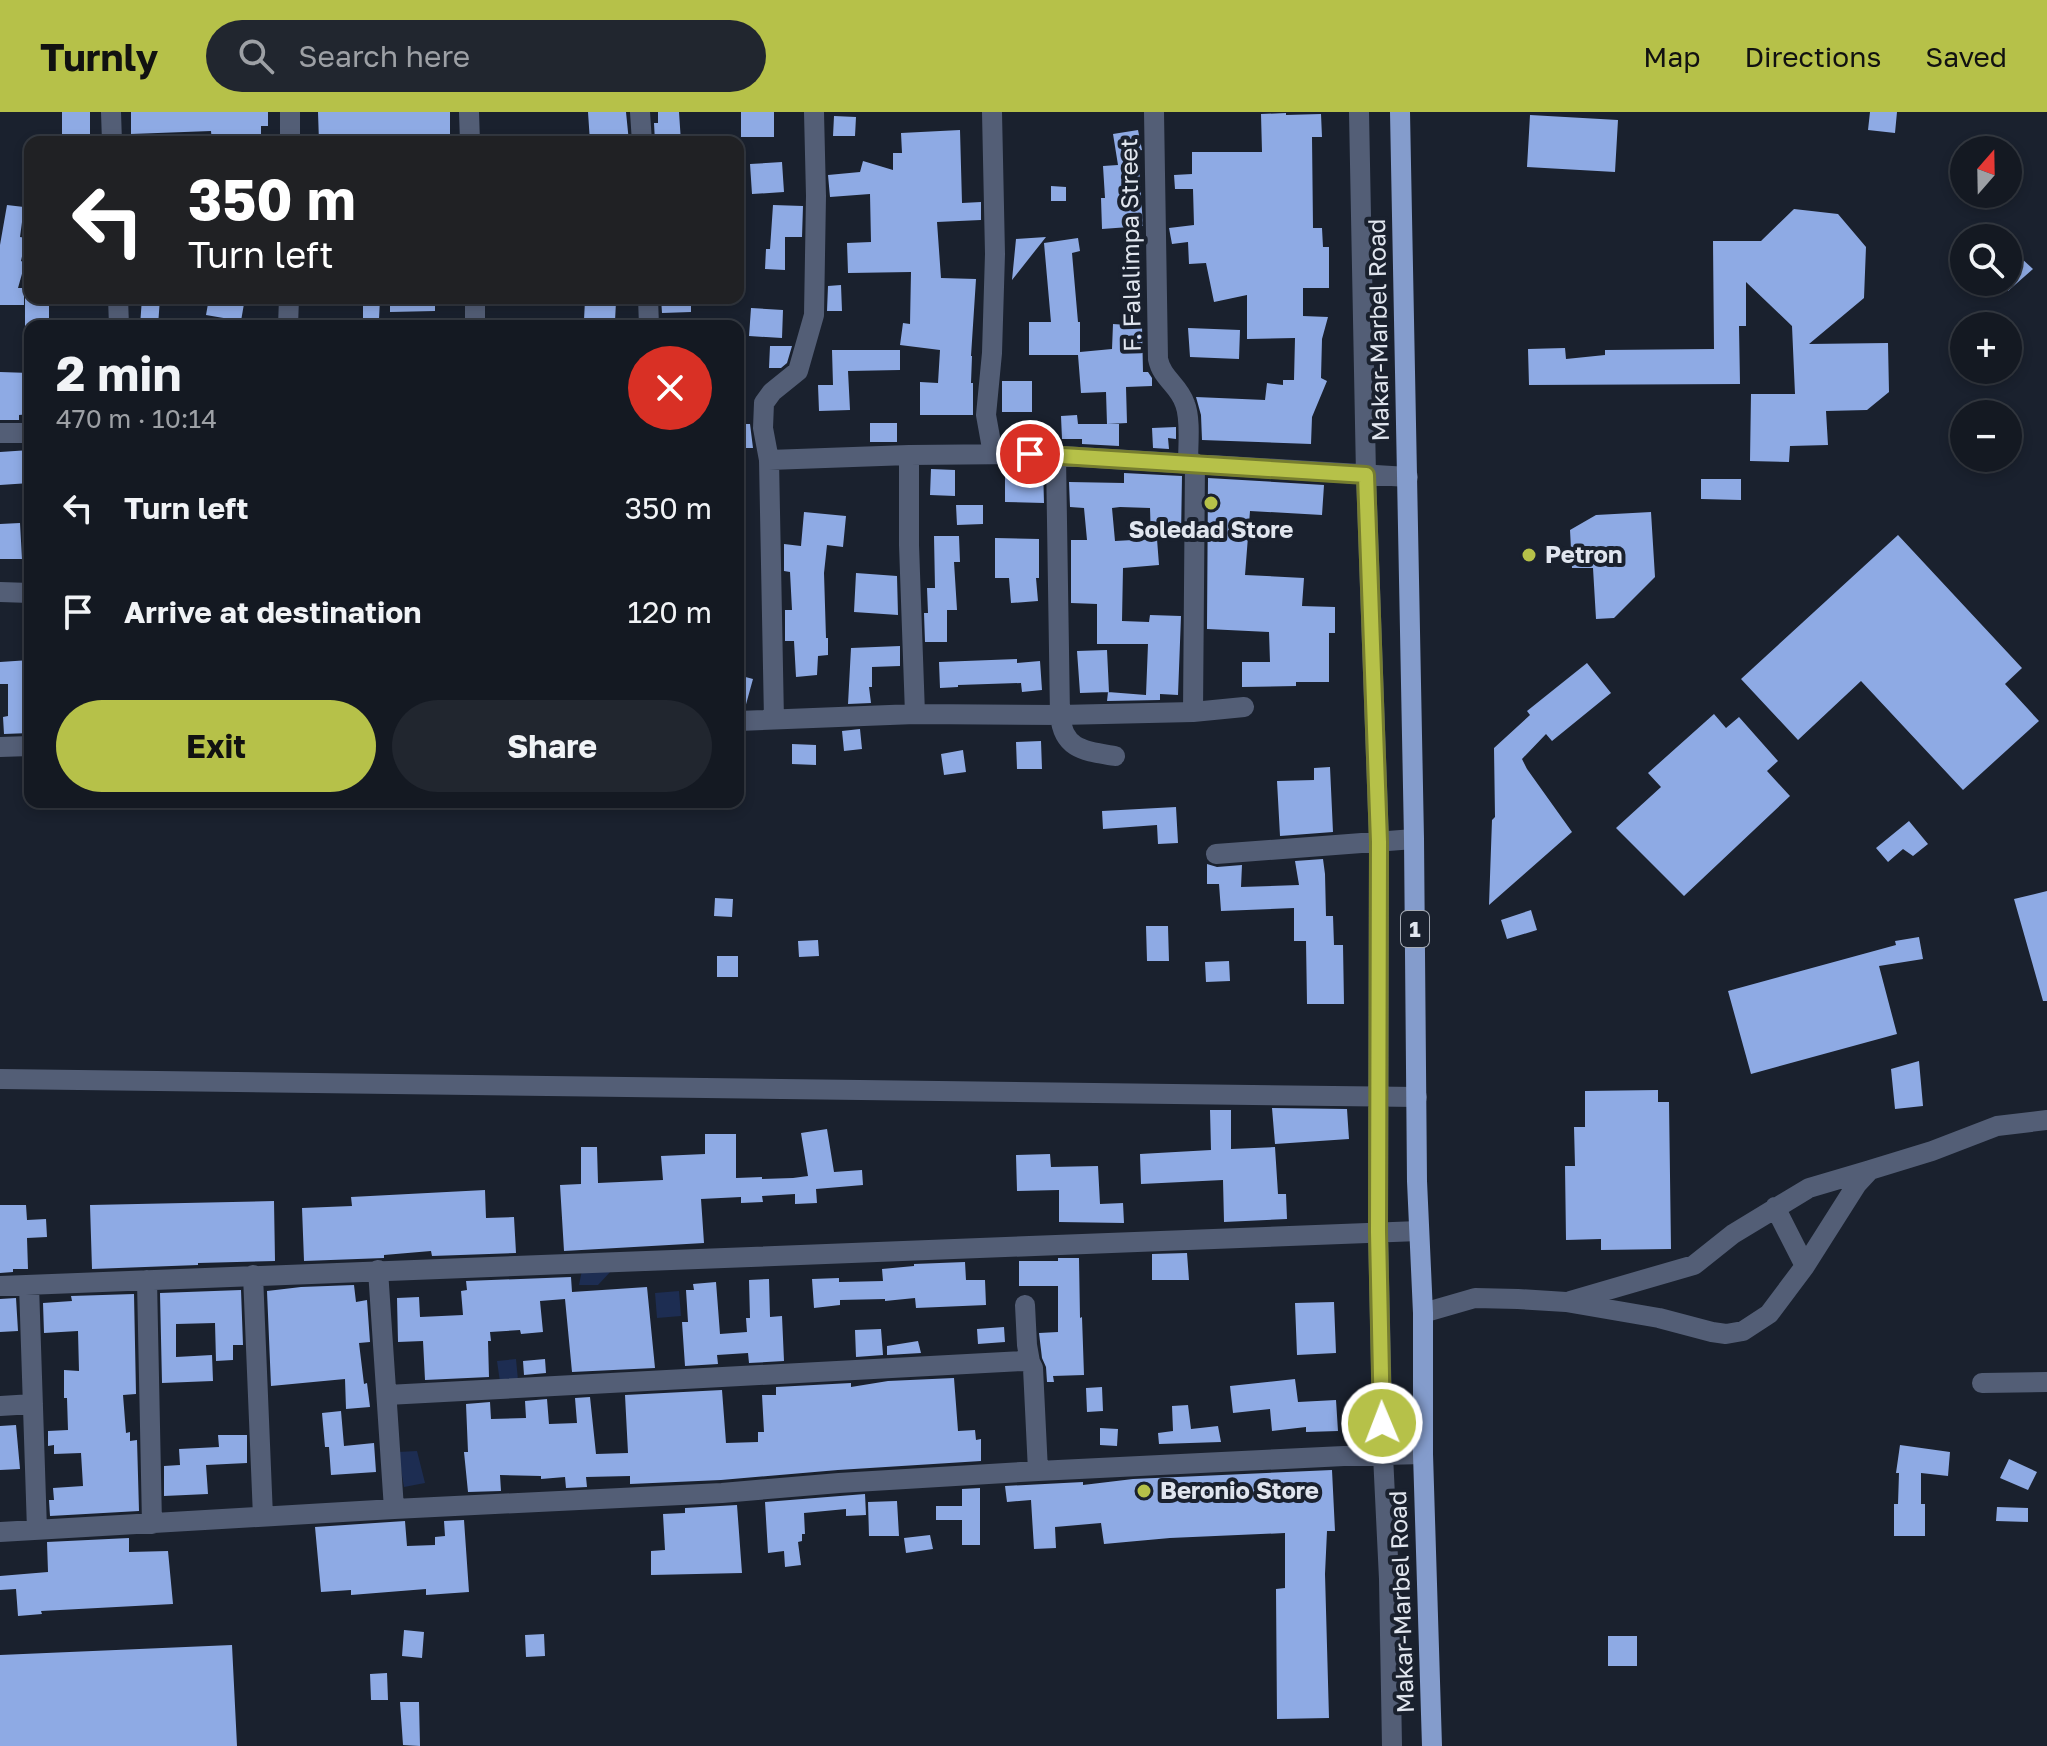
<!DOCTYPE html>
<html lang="en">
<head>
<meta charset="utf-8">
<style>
	:root { --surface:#141922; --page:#21262f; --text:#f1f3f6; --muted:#9da0a5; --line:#333840; --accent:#b6c149 }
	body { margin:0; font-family:"Golos Text",sans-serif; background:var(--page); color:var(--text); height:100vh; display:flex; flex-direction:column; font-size:30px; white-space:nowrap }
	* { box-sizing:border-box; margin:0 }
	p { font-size:26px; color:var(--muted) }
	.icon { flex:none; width:44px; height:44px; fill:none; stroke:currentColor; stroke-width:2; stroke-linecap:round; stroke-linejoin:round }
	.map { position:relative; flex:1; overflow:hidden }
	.sheet { position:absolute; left:24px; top:208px; width:720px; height:488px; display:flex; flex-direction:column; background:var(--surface); border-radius:16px; box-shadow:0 4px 12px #0003,0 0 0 2px var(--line) }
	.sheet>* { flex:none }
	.hud { position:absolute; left:24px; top:24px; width:720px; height:168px; border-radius:16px; box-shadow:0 4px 12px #0003,0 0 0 2px var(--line); background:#202124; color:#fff; overflow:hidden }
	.needle { width:52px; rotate:20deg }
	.buttons { position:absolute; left:1950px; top:24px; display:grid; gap:16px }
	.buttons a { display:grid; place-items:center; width:72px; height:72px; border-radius:50%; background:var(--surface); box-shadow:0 4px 12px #0003,0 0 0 2px var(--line); font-size:40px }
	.pin { position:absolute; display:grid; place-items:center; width:68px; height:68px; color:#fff; margin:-34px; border:4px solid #fff; border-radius:50%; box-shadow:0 2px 8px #0007 }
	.me { position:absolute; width:88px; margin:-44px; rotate:359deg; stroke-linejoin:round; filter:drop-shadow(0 0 6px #0008) }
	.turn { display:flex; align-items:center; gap:28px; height:168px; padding:0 32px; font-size:36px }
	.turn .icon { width:104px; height:104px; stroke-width:2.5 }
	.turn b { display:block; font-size:56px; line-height:68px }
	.round { display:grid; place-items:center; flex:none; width:84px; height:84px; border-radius:42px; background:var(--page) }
	.head { display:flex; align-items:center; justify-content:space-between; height:136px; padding:0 32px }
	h1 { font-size:48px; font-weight:700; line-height:60px }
	.cta { display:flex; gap:16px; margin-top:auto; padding:16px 32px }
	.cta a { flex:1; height:92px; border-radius:48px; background:var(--accent); color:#111; font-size:32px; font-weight:700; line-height:92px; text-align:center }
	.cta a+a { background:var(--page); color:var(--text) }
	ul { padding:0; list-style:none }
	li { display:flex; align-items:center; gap:24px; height:104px; padding:0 32px }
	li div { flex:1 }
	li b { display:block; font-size:30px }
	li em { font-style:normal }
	header { display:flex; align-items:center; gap:48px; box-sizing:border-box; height:112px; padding:0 40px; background:var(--accent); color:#111 }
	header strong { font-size:38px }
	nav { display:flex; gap:44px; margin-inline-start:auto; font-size:28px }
	.search { width:560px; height:72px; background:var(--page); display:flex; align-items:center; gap:20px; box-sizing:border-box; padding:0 28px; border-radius:44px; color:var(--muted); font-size:30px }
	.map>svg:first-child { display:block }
</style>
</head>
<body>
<header>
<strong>Turnly</strong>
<div class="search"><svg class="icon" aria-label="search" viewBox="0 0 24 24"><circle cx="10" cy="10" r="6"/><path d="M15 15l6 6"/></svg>Search here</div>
<nav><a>Map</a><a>Directions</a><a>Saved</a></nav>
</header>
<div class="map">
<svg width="2047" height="1634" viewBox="0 0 2047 1634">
	<rect width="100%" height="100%" fill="#1a212e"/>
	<path fill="#1d2d52" d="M613,1157L598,1173H579L582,1158Z
		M679,1179L681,1204L657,1206L655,1181Z
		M516,1247L518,1268L500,1270L497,1249Z
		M417,1339L425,1371L404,1375L398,1340Z"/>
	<path fill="#8eaae4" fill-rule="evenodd" d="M62,0H90V30H62Z
		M131,0H268V14H261V30H212L211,19L131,22Z
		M318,0H450V30H319Z
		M588,0H626L629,30H590Z
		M658,0H679L681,30H655L654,11H658Z
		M741,0H774V25H741Z
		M1870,0H1897L1895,21L1868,18Z
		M1286,1V3L1321,2L1322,25H1312L1313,116H1322L1323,135H1329V176H1303V204L1328,205L1322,227L1321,266L1327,269L1312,305L1311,332L1202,328L1201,303L1196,285L1265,288L1267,271L1283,273V268H1294L1295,226L1247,227V183L1214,190L1206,151L1189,152L1188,130L1172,132L1169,116L1194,113L1193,77H1175L1174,63L1192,62V40H1262L1261,2Z
		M1530,3L1618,8L1615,60L1527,55Z
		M834,4L856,5L855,24H833Z
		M960,18L962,91L981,90V108L937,110L941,166L976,167L971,244H972L971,271H973V303H920V270L938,271L940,238L900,233L903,211L910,212L911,160L848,161L847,131L871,130L870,82L830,85L828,63L860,60L863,49L893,58V41H902L901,21Z
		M1138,18L1142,38L1138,39L1143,114L1102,117L1101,86H1105L1103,54L1118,53L1113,22Z
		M782,50L784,80L752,82L750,52Z
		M1051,74L1066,75V89H1051Z
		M7,93L24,95L20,125L26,126L21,149L25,151L18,176H24V193H0V133Z
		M773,93L803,94L802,125H785V158L765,157L766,137H770Z
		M1794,97L1838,102L1866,135L1864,186L1809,232L1888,231L1889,280L1867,298L1826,299L1828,333L1790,334L1789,350L1750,349L1751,282H1795L1792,214L1746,170V214H1739L1740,272L1529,273L1528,237L1565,236L1566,247L1605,243V238L1714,237L1713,129H1761Z
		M1046,125L1012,168L1016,127Z
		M1078,126L1080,139L1072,141L1078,210H1080V240L1112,237L1113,212L1142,214L1143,260H1148L1152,266V274L1126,275L1127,311L1107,312L1106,280L1081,281L1078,243H1029V210H1051L1044,131Z
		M2008,134L2033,157L2008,179Z
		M841,173L842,199H827L828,174Z
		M25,186H49V214H25Z
		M142,186H160L158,214H140Z
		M209,186H245L241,209L206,203Z
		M363,186L380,187L379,207L363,206Z
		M390,186H435V199L390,200Z
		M661,186H691V200L662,201Z
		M585,188L616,190L615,209L584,208Z
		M751,196L783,198L782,226L749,224Z
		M1188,216L1240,218L1239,247L1190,245Z
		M770,234H792L787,251L781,256H769Z
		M832,238H900V258L848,259L850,298L819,299L818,273H833Z
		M0,260L30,261V302L19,303V308H0Z
		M1002,269H1032V300H1002Z
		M1077,303L1078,312H1119V334L1082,332V327H1062L1061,304Z
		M870,311H897V330H870Z
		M738,312H750L753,336H738Z
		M1050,315V330L1024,329V316Z
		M1176,315V327L1168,326L1169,337L1153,336L1152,316Z
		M30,338V371L0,373V340Z
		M1025,355L1043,356L1044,391L1005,390V357H1025Z
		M931,357L955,358V384L930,383Z
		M1124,361L1182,364L1181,425L1151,427H1157L1159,453L1123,456L1122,509L1149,510L1150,503L1181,504L1178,583L1160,582V588L1107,589L1108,580L1146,583L1148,532H1097V492L1071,491V428H1087L1084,396L1070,395L1069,370L1124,371ZM1120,395L1150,396L1151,427L1115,429L1112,396Z
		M1208,366L1324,373L1322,403L1250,399L1245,463L1304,466L1302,494L1335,495V521H1329V570H1296V574L1242,575V550H1270L1269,520L1207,517Z
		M1701,367H1741V388L1701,387Z
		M956,393H983V412L957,413Z
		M804,400L846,404L843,435L827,433L824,461L826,526H828V543L818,544L817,563L796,565L794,529H785V498H792L790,460L784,459V432L801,434Z
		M1651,400L1655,465L1614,506L1596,507L1593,456H1572L1570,418L1596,403Z
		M20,411L22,447H0V412Z
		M1898,423L2022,556L2005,572L2039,609L1963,678L1861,569L1798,628L1741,567Z
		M934,424H959L960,450H954L957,498H947V530H925L924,501H928L927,476H935Z
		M995,426L1039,427V466H1036L1038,489L1011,491L1009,466H995Z
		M856,461L897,464L898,503L854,500Z
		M900,534V554L872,555V575H869L871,591L848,592L851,536Z
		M1107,538L1109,580L1080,581L1077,539Z
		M1017,547V551L1040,549L1042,578L1022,580L1021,571L958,573V575L940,576L939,550Z
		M30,548V621L4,622L3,605L8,604V572H0V550Z
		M1587,551L1611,581L1552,629L1546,622L1522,647L1527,657L1572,720L1489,793L1492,708L1495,705L1494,636L1530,603L1527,599Z
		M738,563L753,567L745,596H738Z
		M1714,602L1726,616L1739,605L1778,649L1767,659L1790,684L1684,784L1616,716L1661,675L1648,661Z
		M860,617L862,637L844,639L842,619Z
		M1041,629L1042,657H1017L1016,630Z
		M792,632L816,633V653L792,652Z
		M963,638L966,660L944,663L941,642Z
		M1330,655L1333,720L1280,724L1277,669L1314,668V656Z
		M1176,695L1178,731L1158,732L1157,713L1103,717L1102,699Z
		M1909,709L1928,732L1913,744L1903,737L1888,750L1876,736Z
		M1323,747L1325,762L1326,804H1333L1334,833H1343L1344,892H1307L1306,829H1294V796L1221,799L1219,772H1207V752L1217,755L1242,753L1241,775L1299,773L1295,749Z
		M2047,779V889H2043L2014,787Z
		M715,786L733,787L732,805L714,804Z
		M1531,798L1537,818L1507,827L1501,808Z
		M1146,814H1168L1169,849H1147Z
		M1919,825L1923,847L1879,854L1897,922L1751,962L1728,879L1896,833L1895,829Z
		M818,828L819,844L799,845L798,829Z
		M717,844H738V865H717Z
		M1229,849L1230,869L1206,870L1205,850Z
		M1919,949L1923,994L1895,997L1891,957Z
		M1658,978V990H1669L1671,1137L1601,1138V1127L1566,1128L1565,1054H1575L1574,1015H1585V979Z
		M1272,996L1347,997L1349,1027L1275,1032Z
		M1210,998H1231V1037L1275,1035L1278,1082H1286L1287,1107L1224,1110L1223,1068L1141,1072L1140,1042L1211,1038Z
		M827,1017L834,1060L862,1058L863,1073L816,1077L817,1091L795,1092V1082L762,1084L763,1090L741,1091V1085L701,1087L704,1131L564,1139L560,1073L581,1072V1035H597L598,1071L663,1068L661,1044L705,1042V1022H736V1066L762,1065V1067L793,1066L808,1064L801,1021Z
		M1050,1042L1051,1055L1098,1054L1100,1092L1123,1091L1124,1111L1059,1110V1078L1017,1079L1016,1043Z
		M485,1078L486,1106L514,1105L516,1141L432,1144L431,1139L384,1143V1146L304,1149L302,1096L352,1094L351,1085Z
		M274,1089L275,1149L198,1151V1153L92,1157L90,1093Z
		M0,1093H26L27,1108L46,1107L47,1125L27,1126L28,1157H13V1160L0,1161Z
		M1187,1141L1189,1168H1152V1142Z
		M1058,1146H1079L1080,1206L1082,1205L1084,1263L1053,1264L1054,1270H1047L1046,1255L1042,1246L1039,1221L1058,1220V1174H1019V1149H1058Z
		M965,1150L966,1168H985L986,1193L916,1196L915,1186L885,1189V1187L840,1188V1193L814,1196L812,1167L839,1166V1170L883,1169L882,1157L914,1154V1152Z
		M571,1165L572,1180L647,1175L655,1256L572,1260L565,1187L540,1189L543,1220L521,1222L520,1218L490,1220L491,1229H488L489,1265L425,1268L423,1229L398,1230L397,1186L419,1185L420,1205L463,1203L461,1179L467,1178L466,1169Z
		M769,1167L770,1205L782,1204L784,1249L749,1251L748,1241L717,1243L718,1252L685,1254L682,1210H688L686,1178H694L693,1172L716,1170L720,1222L747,1220L746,1206H750L749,1168Z
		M354,1173L356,1190L367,1188L370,1230L359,1231L364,1272L367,1271L370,1295L346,1297L345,1267L271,1274L267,1179L301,1175Z
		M241,1178L243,1233H233V1248L216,1249L215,1211L176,1212V1245L212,1243L213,1269L162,1271L160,1181Z
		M134,1182L136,1282L123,1283L126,1321L130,1320V1329L137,1328L139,1399L50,1404L49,1388H54L53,1376L83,1374L81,1341L54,1342V1333L48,1334V1319L68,1318L67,1286H64V1258L79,1259L78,1219L44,1221L43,1191L72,1189L71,1184Z
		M16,1186L18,1219L0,1220V1187Z
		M1334,1190L1336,1241L1297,1243L1295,1191Z
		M1004,1215L1005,1230L978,1232L977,1217Z
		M881,1217L883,1243L856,1245L855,1218Z
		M918,1229L921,1241L887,1243V1234Z
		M545,1247L546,1261L524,1263L523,1249Z
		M954,1266L958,1319L975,1318L976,1328L981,1327V1349L838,1358L721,1368L630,1372V1364L586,1365L587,1375L566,1376L565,1365L541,1367V1364L500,1363L501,1379L468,1380L464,1340H468L466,1292L490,1290L491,1307L526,1306L525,1289L547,1287L549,1312L577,1311L575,1286L590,1285L596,1342L628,1341L625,1283L722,1278L726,1331L758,1330V1320H764L762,1283H776V1275L851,1271V1275L888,1269Z
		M1295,1267L1298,1290L1336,1288L1338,1319L1306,1320V1315L1272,1319L1270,1297L1233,1301L1230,1274Z
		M1102,1275L1103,1299L1087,1300L1086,1276Z
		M1188,1293L1191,1317L1218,1314L1221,1330L1159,1332L1158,1321L1173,1319L1172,1294Z
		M341,1299L344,1334L374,1331L376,1360L331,1363L329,1335H325L322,1301Z
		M16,1313L20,1357L0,1358V1314Z
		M1100,1316L1118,1317L1117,1334L1100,1333Z
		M218,1323H247V1351L206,1353L208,1382L164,1384V1354L180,1353L179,1337L219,1335Z
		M1900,1333L1950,1340L1948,1364L1921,1361V1392H1925V1424H1894V1392H1898L1899,1361H1896Z
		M2009,1347L2037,1360L2028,1378L2000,1366Z
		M1332,1358L1335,1419H1327L1325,1462L1329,1606L1277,1607L1276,1477L1285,1476V1421L1170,1426L1104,1432L1101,1411L1055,1415L1056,1436L1034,1437L1031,1388L1007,1390L1005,1374L1083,1370V1373L1133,1367Z
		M980,1376V1433H962V1408H936V1394H962V1377Z
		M865,1382L866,1403L846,1404V1397L804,1401L805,1422H802V1429L798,1430L801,1453L785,1455L784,1439L768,1441L765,1390Z
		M897,1389L899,1424H869L868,1390Z
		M737,1393L742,1461L651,1463V1439L665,1438L663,1402L685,1401V1396Z
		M1997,1395L2028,1396V1410L1996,1409Z
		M464,1408L469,1480L426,1483V1477L351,1483V1478L321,1480L315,1415L405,1409L407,1434L435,1433V1425L445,1424L444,1409Z
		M930,1423L933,1437L906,1441L904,1426Z
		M129,1426V1440L168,1439L173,1492L41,1499L42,1502L18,1504L16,1477L0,1478V1464L48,1460L47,1430Z
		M404,1518L424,1520L422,1546L402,1544Z
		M544,1522L545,1544L526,1545L525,1523Z
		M1608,1524H1637V1554H1608Z
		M232,1533L237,1634H0V1543Z
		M387,1561L388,1588H371L370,1562Z
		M400,1590H419L420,1634L403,1633Z"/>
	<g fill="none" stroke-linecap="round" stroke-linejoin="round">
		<path stroke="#535e76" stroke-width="20" d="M111,0L112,30
			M290,0V30
			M469,0L470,30
			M640,0L642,30
			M992,0L995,142L992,241L986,303L993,342
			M1154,0L1158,247C1162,267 1179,273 1185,292C1191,307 1188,334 1188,351
			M1359,0L1366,363L1379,730L1378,1120L1383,1343L1389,1467L1392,1634
			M118,186L119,214
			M475,186V214
			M648,186L649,214
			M288,214L289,186
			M0,321H30
			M909,343V433L915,602
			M1056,345L1060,603L1193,600L1244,595
			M769,348L909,343L1030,342L1408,365
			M0,480L30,481
			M1193,600L1195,351
			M774,608L769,348L763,316L764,291L772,280L798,259L814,203L816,84L814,0
			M738,609L915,602L1060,603C1063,638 1085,639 1115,644
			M0,635L30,634
			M1216,742L1414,727
			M0,967L1417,985
			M1775,1095L1805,1154
			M378,1158L394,1397
			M253,1163L263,1405
			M147,1168L152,1412
			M29,1173L37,1418
			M0,1174L1419,1119
			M1570,1189L1694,1153L1733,1122L1809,1076L1870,1058
			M1025,1193L1027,1233L1030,1250
			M1423,1201L1475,1186L1518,1187L1566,1190L1659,1206L1712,1220L1726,1222L1743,1219L1769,1202L1805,1154L1857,1072L1870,1058L1932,1039L1997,1014L2047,1008
			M1982,1271L2047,1270
			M387,1283L1022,1249L1030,1250L1033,1256L1038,1359
			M0,1294L33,1292
			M0,1420L394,1397L722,1381L839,1371L1038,1359L1344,1344L1423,1342"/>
		<path stroke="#849ccc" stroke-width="20" d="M1400,0L1414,727L1417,1069L1423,1201V1342L1432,1634"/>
	</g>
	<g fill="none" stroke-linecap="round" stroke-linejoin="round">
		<g stroke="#767d2f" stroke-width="20">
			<path id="route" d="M1030,342L1366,363L1379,730L1378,1120L1382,1311"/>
		</g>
		<use href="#route" stroke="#b6c149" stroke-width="14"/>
	</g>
	<g fill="#b6c149" stroke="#1a212e" stroke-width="3">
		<circle cx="1211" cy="391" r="8"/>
		<circle cx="1529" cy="443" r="8"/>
		<circle cx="1144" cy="1379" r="8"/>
	</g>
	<g text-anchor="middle" stroke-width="8" stroke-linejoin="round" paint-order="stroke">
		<rect fill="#1a212e" stroke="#a5abb5" stroke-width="2" x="1401" y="799" width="28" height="36" rx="6"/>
		<g font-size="22" font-weight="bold" fill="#e1e6ef">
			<text x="1415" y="825">1</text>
		</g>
		<g font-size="24" fill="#e1e6ef" stroke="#1a212e">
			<text transform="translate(1131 133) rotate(-91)" y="8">F. Falalimpa Street</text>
			<text transform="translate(1379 218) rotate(-91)" y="8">Makar-Marbel Road</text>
			<text transform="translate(1402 1490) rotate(-92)" y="8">Makar-Marbel Road</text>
		</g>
		<g font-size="24" font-weight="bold" fill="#e1e6ef" stroke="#1a212e" text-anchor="start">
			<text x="1211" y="426" text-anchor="middle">Soledad Store</text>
			<text x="1545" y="451">Petron</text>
			<text x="1160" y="1387">Beronio Store</text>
		</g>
	</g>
</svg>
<div class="buttons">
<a><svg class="needle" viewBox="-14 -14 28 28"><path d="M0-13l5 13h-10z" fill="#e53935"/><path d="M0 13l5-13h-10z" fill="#9da0a5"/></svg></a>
<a><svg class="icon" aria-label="search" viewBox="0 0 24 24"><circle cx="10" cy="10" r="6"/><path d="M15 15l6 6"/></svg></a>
<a>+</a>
<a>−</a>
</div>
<div class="pin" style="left:1030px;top:342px;background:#d93025"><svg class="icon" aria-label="arrive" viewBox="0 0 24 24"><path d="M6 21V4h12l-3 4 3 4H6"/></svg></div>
<svg class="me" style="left:1382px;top:1311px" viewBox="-20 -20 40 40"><circle r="17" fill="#b6c149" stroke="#fff" stroke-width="3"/><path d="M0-11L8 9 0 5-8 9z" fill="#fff"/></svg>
<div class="hud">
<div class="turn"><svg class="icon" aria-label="left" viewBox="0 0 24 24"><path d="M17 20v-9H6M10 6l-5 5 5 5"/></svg><div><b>350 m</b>Turn left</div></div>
</div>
<section class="sheet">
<div class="head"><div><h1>2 min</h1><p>470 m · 10:14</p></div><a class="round" style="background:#d93025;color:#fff"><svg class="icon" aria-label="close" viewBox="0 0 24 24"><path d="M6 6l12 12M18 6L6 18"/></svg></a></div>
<ul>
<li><svg class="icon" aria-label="left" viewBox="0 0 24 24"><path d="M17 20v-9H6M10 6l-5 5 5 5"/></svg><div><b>Turn left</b></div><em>350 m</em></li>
<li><svg class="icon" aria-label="arrive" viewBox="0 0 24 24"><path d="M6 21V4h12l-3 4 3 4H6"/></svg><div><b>Arrive at destination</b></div><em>120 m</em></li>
</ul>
<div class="cta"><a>Exit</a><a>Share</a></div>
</section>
</div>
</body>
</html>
